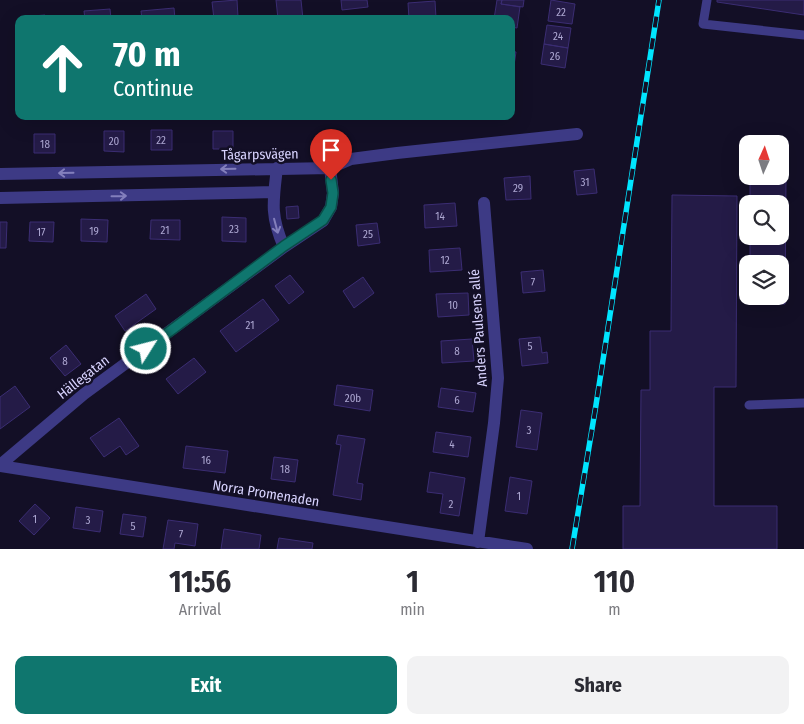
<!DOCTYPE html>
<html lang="en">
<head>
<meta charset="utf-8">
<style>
	:root { --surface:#fff; --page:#f2f2f3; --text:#2b2b33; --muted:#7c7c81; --accent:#0f766e }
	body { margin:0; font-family:"Fira Sans Condensed",sans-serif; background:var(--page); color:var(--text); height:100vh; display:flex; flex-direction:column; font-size:19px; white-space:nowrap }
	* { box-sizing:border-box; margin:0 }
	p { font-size:16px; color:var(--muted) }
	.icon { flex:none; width:28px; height:28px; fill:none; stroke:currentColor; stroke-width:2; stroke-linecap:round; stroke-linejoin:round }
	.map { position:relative; height:549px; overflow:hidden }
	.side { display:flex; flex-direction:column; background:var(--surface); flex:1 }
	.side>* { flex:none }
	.top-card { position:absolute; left:15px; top:15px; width:500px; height:105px; border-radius:10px; box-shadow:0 5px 20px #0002; background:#0f766e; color:#fff; overflow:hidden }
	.needle { width:32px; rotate:3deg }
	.controls { position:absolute; left:739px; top:135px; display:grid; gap:10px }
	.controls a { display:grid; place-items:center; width:50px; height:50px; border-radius:10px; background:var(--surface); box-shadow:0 5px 20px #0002; font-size:25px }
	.pin { position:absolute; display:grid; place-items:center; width:42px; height:42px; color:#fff; margin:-51px -21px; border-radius:50% 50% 50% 0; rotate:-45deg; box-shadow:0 0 5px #0007 }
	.pin .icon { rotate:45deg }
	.me { position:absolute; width:55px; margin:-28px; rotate:54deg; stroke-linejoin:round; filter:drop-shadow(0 0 4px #0008) }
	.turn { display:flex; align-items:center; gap:18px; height:105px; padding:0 15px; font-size:22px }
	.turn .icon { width:65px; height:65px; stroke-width:2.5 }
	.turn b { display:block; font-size:35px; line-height:42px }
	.eta { display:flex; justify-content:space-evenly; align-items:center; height:85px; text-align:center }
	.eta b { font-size:30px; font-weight:700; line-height:35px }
	.cta { display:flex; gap:10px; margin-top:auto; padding:10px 15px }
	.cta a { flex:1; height:58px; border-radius:10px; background:var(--accent); color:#fff; font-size:20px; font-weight:700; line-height:58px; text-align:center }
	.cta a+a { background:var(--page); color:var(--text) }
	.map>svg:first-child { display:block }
</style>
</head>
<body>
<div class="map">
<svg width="804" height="549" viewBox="0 0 804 549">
	<rect width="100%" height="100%" fill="#130f26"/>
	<path fill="#241b47" stroke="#3b2d73" d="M237,0L238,17L214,19L212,2Z
		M276,0H301L303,19H278Z
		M341,0H367L368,7L342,10Z
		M497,0H502L501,4L520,7L517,28L511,27V19H494Z
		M502,0H524L523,7L501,4Z
		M551,0L575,4L572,24L548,21Z
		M717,0H804V15L717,2Z
		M435,1L436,18L409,19L408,3Z
		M174,8L175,19H142L141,11Z
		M110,9L111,19H85L84,11Z
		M45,15V19H20V17Z
		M547,25L571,28L568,48L544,44Z
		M544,44L568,48L565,68L541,64Z
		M511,51L516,52L513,72H511Z
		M151,130H172V150H151Z
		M104,131H124V152L104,151Z
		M213,131H233V149H213Z
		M34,134H55V153H34Z
		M594,169L597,193L577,195L574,171Z
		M530,176L531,199L506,200L504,178Z
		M750,178L786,179L785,304L750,303V296H780V264H750V236H780V204H750Z
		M672,195L737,196L736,387H714V506H777V549H623V506H640L641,390H650V331H671Z
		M455,203L457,226L425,228L424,205Z
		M298,206L299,218L287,219L286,207Z
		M222,217L246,218V242L222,241Z
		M81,219L108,220L107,242L81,241Z
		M151,220H180V240L150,239Z
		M0,222H7L6,248H0Z
		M30,222H54L53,242L29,241Z
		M377,223L380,243L358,246L356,225Z
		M460,248L462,270L430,272L429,250Z
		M543,270L545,291L523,293L521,272Z
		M290,275L304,292L289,304L275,286Z
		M363,277L374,293L354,308L343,291Z
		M468,293L469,315L438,317L436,294Z
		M146,294L156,309L125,331L115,316Z
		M263,299L279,320L236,352L220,331Z
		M540,337L542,353L547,352L548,363L522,366L519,339Z
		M472,339L474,361L442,363L441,341Z
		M66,345L81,364L65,376L50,358Z
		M194,358L206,372L178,394L166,379Z
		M337,385L373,390L370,411L334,405Z
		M15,386L30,407L0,429V397Z
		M441,388L476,393L473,412L438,407Z
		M521,410L542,413L537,450L516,447Z
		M119,418L139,446L126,455L120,446L104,457L90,438Z
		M436,432L471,437L468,457L433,452Z
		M338,435L365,439L357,483L363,484L361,500L333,495L341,445L336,444Z
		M186,446L228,451L225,473L183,468Z
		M274,457L298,460L295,482L271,479Z
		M430,472L465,478L459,516L440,513L443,494L427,492Z
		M510,477L532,481L527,514L505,511Z
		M35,504L50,518L34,535L19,521Z
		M76,507L103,511L100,532L73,528Z
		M123,514L146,517L143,537L120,534Z
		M168,520L198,524L195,546L175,543L174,549H163Z
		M224,529L261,535L259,549H221Z
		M279,538L313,543L312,549H277Z"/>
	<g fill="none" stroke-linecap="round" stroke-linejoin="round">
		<path stroke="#3d3a85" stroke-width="9" d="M707,0L703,24L804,35
			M749,405L804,403"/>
		<path stroke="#3d3a85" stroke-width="12" d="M277,168C273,201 270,216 284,247
			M0,174L330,168L351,159L397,153L577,134
			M0,198L274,192
			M0,465L84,394L284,247L323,221L331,207L333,193L330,168
			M0,466L527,549
			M478,542L494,423L498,378L484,203"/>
		<g stroke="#00e5ff" stroke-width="5.5">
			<path id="rail" d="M572,549L596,405L659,0"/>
		</g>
		<use href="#rail" stroke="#130f26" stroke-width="4" stroke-dasharray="11" stroke-linecap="butt"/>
	</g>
	<defs><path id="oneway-shaft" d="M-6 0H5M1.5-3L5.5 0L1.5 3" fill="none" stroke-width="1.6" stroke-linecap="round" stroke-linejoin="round" transform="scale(1.25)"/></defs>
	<g stroke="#837fbc">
		<use href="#oneway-shaft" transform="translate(228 169) rotate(179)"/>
		<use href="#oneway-shaft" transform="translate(66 173) rotate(179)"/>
		<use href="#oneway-shaft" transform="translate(119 196) rotate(-1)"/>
		<use href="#oneway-shaft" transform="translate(276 226) rotate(75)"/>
	</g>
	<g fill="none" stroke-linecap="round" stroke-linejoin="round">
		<g stroke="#0a4d48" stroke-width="12">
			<path id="route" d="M146,349L284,246L323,220L331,207L333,193L331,180"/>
		</g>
		<use href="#route" stroke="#0f766e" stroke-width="9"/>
	</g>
	<g text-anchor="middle" stroke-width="5" stroke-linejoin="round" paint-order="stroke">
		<g font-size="11" fill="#aca6d1">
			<text x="561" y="16">22</text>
			<text x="558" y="40">24</text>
			<text x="555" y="60">26</text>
			<text x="161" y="144">22</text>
			<text x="114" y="145">20</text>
			<text x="45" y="148">18</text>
			<text x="585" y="186">31</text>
			<text x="518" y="192">29</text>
			<text x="440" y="220">14</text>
			<text x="234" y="233">23</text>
			<text x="165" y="234">21</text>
			<text x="94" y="235">19</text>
			<text x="41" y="236">17</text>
			<text x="368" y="238">25</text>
			<text x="445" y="264">12</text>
			<text x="533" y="286">7</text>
			<text x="453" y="309">10</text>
			<text x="250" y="329">21</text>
			<text x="530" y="350">5</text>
			<text x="457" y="355">8</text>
			<text x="65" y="365">8</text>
			<text x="353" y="402">20b</text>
			<text x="457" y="404">6</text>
			<text x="529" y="434">3</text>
			<text x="452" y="448">4</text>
			<text x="206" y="464">16</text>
			<text x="285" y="473">18</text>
			<text x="519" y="500">1</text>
			<text x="451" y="508">2</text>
			<text x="35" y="523">1</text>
			<text x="88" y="524">3</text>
			<text x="133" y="530">5</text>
			<text x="181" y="538">7</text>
		</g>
		<g font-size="14" fill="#d9d4ff" stroke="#130f26">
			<text transform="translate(260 154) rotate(-1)" y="5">Tågarpsvägen</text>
			<text transform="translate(478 328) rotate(-94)" y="5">Anders Paulsens allé</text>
			<text transform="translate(83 377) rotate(-38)" y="5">Hällegatan</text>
			<text transform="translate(266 493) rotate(9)" y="5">Norra Promenaden</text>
		</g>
	</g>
</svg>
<div class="controls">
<a><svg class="needle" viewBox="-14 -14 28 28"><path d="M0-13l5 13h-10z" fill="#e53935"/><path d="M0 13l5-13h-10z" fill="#7c7c81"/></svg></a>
<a><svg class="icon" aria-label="search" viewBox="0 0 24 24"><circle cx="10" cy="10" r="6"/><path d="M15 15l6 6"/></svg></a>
<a><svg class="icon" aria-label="layers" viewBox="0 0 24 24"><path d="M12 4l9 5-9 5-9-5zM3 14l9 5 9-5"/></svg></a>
</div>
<div class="pin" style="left:331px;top:180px;background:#d93025"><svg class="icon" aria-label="arrive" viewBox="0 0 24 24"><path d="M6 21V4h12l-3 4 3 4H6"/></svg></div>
<svg class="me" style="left:146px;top:349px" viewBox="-20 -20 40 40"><circle r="17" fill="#0f766e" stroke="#fff" stroke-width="3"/><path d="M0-11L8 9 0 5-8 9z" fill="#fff"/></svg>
<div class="top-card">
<div class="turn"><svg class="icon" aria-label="ahead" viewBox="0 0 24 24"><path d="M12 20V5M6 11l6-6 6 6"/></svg><div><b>70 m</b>Continue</div></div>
</div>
</div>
<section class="side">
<div class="eta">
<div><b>11:56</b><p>Arrival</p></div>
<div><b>1</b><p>min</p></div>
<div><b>110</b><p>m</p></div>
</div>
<div class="cta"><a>Exit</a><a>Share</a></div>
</section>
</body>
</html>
